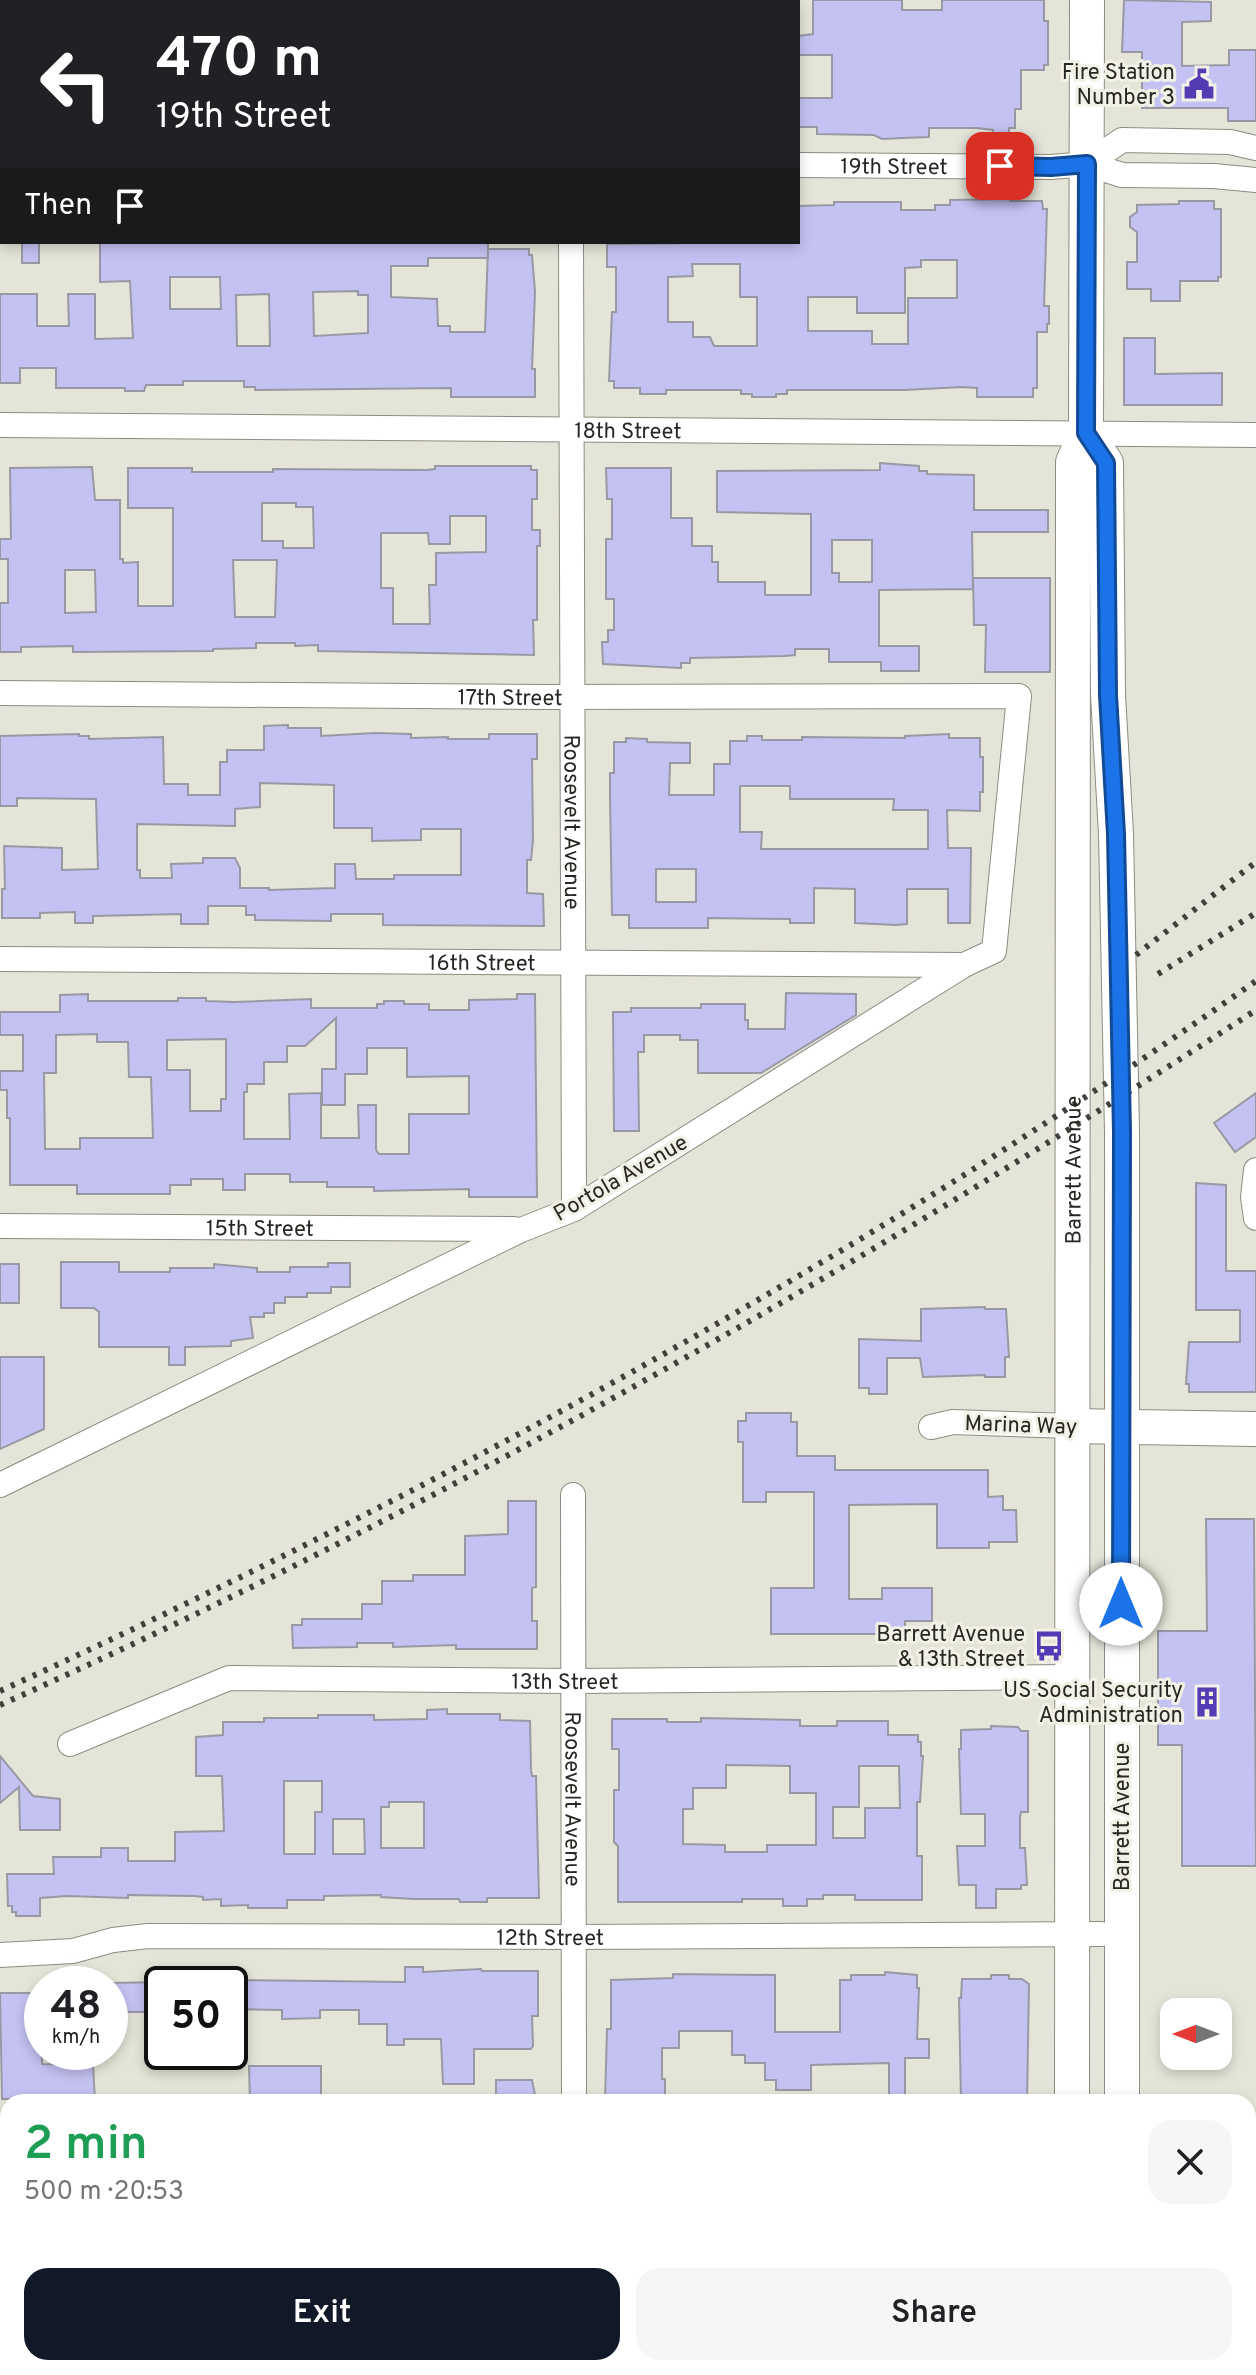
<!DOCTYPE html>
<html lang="en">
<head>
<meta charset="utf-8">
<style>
	:root { --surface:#fff; --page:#f6f6f6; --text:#202124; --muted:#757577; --accent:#111827 }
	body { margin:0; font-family:Overpass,sans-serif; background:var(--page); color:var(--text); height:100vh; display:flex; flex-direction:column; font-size:30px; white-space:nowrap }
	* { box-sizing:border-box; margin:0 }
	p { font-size:26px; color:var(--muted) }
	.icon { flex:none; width:44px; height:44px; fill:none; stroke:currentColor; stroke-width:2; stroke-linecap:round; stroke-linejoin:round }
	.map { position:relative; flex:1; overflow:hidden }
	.side { position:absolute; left:0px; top:2094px; width:1256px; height:282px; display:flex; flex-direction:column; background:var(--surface); border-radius:24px 24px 0 0; box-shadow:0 4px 12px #0003 }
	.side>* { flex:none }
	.banner { position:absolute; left:0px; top:0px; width:800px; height:244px; box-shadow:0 4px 12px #0003; background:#202124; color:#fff; overflow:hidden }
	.needle { width:52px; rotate:270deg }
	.tools { position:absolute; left:1160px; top:1998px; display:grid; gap:16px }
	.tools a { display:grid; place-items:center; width:72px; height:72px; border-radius:16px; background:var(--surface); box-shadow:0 4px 12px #0003; font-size:40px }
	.speed { position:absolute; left:24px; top:1966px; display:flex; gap:16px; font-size:40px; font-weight:700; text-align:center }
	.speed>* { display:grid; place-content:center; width:104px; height:104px; border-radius:50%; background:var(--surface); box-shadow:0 4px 12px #0003; line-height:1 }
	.speed small { font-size:20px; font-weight:400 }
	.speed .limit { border:4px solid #111; border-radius:12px; background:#fff; color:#111 }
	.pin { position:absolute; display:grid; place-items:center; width:68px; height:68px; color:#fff; margin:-34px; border-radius:16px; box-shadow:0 4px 12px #0006 }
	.me { position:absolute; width:88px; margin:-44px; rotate:0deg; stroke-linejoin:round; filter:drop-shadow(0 0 6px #0008) }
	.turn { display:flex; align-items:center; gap:28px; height:168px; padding:0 24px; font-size:36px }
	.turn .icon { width:104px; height:104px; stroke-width:2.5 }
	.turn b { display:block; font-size:56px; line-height:68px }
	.then { display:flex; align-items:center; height:76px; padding:0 24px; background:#0003; gap:16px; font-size:30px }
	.round { display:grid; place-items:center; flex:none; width:84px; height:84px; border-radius:24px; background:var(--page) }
	.headline { display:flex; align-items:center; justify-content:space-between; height:136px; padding:0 24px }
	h1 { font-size:48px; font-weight:600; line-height:60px; color:#1e9e55 }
	.cta { display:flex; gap:16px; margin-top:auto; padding:16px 24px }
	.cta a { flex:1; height:92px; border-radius:24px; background:var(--accent); color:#fff; font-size:32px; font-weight:600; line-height:92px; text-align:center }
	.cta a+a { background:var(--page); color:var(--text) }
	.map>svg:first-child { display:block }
</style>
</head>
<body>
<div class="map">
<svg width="1256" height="2375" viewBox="0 0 1256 2375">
	<rect width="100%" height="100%" fill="#e5e4d8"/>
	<path fill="#c4c2f2" stroke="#9999a4" stroke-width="2" fill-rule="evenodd" d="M813,0H902V10H942V0H1044V21H1048V65H1044V70H1021V109H1015V128H1009V134H993V130L977,128H929V137L903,138L882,139L874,135L817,134V127H798V98H832V55H798V36L813,34Z
		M1124,0L1211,2V21L1182,22V66L1229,65V50H1256V121H1228V108H1142V52H1122Z
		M1010,199V201H1042L1043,209H1047L1044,306H1049V324H1047V332H1037V388H1033V397H977V388L962,387L904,390H787V394H776V397H752V394H741V390H666V394H640V388H614V381H609L612,312H616V267H607V244L798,242V206L834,205V202H901V210H935V205H950V200ZM921,260H957V298H908V344H872V331H808V297H857V313H905V268L921,267ZM692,264H740V297H757V346H714L710,337H693V322H668V277L693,276Z
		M1179,201H1214V209H1221V277H1218V281H1180V301H1151V289H1127V262H1137V232L1130,227V217L1137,212V205L1179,204Z
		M22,242H39V263H22Z
		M100,242H488V258H428V266H391V297L437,299L438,326H450V332H485L488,249H529V255H532L535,292L532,369H535V397H451V388L255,390V387H244V381H183V385H146L144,391H125V388H56V368H20V383H0V294H37V326H69L68,294H95V339L133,338L130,281L100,282ZM170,277H220L221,309H170ZM358,291V295H368V333L314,336L313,292ZM269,294L270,346H237L236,295Z
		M1124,338H1155V374L1222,373V405H1124Z
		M880,463L919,466V471H927V474L974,475V510H1048V532H972L973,589L879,590V646H919V671H881V662H829V649H795V655L784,656L690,658V663H681V668L603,664L602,642H608V630H614V599H606V539H612V499H607L606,468H671V518H692V546H712V562H718V582H765V595H811V514L717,512V471L880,470ZM832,540H872V582H839V573H832Z
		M435,466H531V470H537V499H532V530H540V546H537V620H533L534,655L318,651V645L295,646V643H256V648L213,649V651L73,652V646L21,647V652H0V603H8V559H0V539H11L10,468L92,467L95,500H120V559H123V563L138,562V606H173V508H128V468H192V472H273V469L427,470L435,469ZM262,503H296V507H313L314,548H283V541H262ZM450,516H486V552L436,553V585H429L430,624H393V588H381V533H428L429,544H450ZM233,560H277L275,617H235ZM65,570H95L96,612L65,613Z
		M973,578H1050V672H985L986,625H974Z
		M288,725V728H321V736L375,733L411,734V738L448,737V739H489V734H537V759H532L533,840L531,860H527V893L543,894L544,926L383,925V914H331V921L255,920V915H246V906H208V924H181V914L93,916V923H75V912L40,913V918H2V889H5L4,846L62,848V870L98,869L96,799L17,798V806H0V736L79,734V736H89V739L163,737L164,784H188V795H220V762H227V750H264V726ZM260,783L334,785V828H372V841L421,840V829H461V875H394V879H356L355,864H335V888L269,890V888H240V868L235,858H203V863L171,864L172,878H140V870H137V824L235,826V809L260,807Z
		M949,734V738H980V757H983V792H980V811L947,810L948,848H971L970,923H948V889H907V924L896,925L855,923V889L814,888V923H790V919L708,918V928H629V915H612L610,796V773H614V742H626V738L647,739V742L690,743V763H670L669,795H714V764H730V741H747V736H762V740H802V737L905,738V736ZM740,786H790V799H894L893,810H928V849H761L762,832H740ZM656,869H696V902H656Z
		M786,993L856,994V1015L761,1073H698V1040H680V1035H644V1052H638L639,1131H614L613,1012H631V1008H701V1004H745V1020H748V1029H785Z
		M88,994V1001H178V998H206V1001L234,1002L311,999V1008H377V1004H384V1001H404V1004H429V1010H469V1000L517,999V994H535L537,1197H469V1189L374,1191V1187H327V1182H290V1174H245V1190H223V1179H191V1185H170V1194H77V1185H10V1118H7V1090H0V1071H23V1035H0V1012H60V995ZM336,1018V1069H322V1105H345V1074H367V1048H407V1077L469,1076V1114H409V1154H379L376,1150V1105H358L359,1138H321V1093L289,1094L290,1139H244V1092H247V1084H264V1062H287V1046H305ZM97,1034V1042H128L129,1077H151L153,1138H80V1149H45L44,1073H56V1035ZM226,1039V1099H221V1111H190V1070H167V1040Z
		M1256,1093V1137L1235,1152L1214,1123Z
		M1196,1183L1226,1185V1271H1256V1392H1189V1384H1186L1189,1342H1240V1310H1196Z
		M61,1262H119V1272H170V1268H214V1264L257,1268V1272H290V1267H328V1263H350V1287H331V1293H307V1297H285V1303H274V1313H264V1317H250L253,1338L231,1341V1346L185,1347V1365H169V1347H99V1312L94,1308H61Z
		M0,1264H19V1303H0Z
		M985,1307V1309H1006L1009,1357H1005V1377H985V1375L923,1377L920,1358H887V1394H869V1388H859V1339L921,1341V1309Z
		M0,1357H44V1429L0,1449Z
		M746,1413H791V1422H797V1456H835V1470H988V1497L1003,1496V1510H1016L1017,1542H989V1548H937V1504L849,1505V1599H882V1588H932V1621H905V1634H771V1588H814V1492H766V1502H743V1442H738V1421H746Z
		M508,1501H536V1587L532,1588V1621H537V1649H456V1645L393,1647V1643H357V1647L293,1648L292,1625H302V1619H362V1604H382V1581H413V1575H465V1536L508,1534Z
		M1206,1519H1254L1256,1866H1182V1745H1158V1631H1207Z
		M447,1709V1714H500V1720L530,1721L531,1770L532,1776H536L539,1898H487V1902H460L459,1899H413L381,1897V1895L324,1896V1900H287V1908H248V1905L221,1906V1899L203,1900V1897L195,1896L128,1895V1898L67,1896L40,1898V1916H16V1912H12V1906H8L7,1874H54L53,1857H101V1848H128V1861H175V1832L224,1831L222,1776H196V1737L223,1735V1722H264V1718H318V1715H374V1720L427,1719V1710ZM284,1781H322V1812H315V1854H284ZM389,1802H424V1848H381V1807H389ZM333,1819H364L365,1854H333Z
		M701,1718L800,1720V1726H837V1721H888V1735H918V1742H921V1756H923L920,1802H917V1856H922V1900H855V1895H823V1899H807V1906H783V1899H742V1902H618V1846L614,1842V1790H619V1749H612V1719H667V1722H701ZM726,1765L790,1766V1793H816V1845H767V1852H725V1845L683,1844V1809H693V1788H726ZM859,1766H899L900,1808H865V1838H833V1807H859Z
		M991,1726L1018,1727L1021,1731H1028V1812H1021L1020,1817V1848H1025L1027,1885H1021V1889H996V1908H976V1885H959L957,1846H985V1814H961L959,1749H961V1730L991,1729Z
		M0,1756L33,1796L60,1799V1830H20L19,1787L0,1803Z
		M405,1967H423V1972L481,1969L482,1971H538V2016H532L533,2046L531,2049H474V2084H443L441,2039H404V2045H387V2024H359V2010H320V2018L282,2019V2010L230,2009V1980L405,1982Z
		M885,1972L917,1975V1988H919L917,2039H929V2058H905V2102H889V2063L811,2065V2090H776V2080H765V2063H745V2055H732V2031H679V2048H662V2079H665V2102L605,2101L607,2029H611V1980L673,1978V1974L775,1975V2032H840V1980H851V1975H885Z
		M991,1975H1009V1979H1022L1029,1984L1027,2102H961L959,1998H961L962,1979H991Z
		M162,1982V2012H110L111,1983Z
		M0,1993H42V2064L93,2065L95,2102H69V2099H2Z
		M249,2066H321V2102H250Z
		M496,2080H532L535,2095L528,2102H496Z"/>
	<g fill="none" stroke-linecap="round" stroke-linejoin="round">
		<g stroke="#8d8c81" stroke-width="26">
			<g id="street">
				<path d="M572,2V0"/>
				<path d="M0,162H2"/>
				<path d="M1087,164L1122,140L1230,142L1256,148"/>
				<path id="s1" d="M798,165L1051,167L1087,164L1122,175L1214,176L1256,180"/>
				<path id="s2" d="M571,242L574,1209"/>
				<path id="s3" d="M0,425L1256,435"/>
				<path id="s4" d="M0,693L544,697L1019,696L994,951L964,965L574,1209L521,1230L0,1485"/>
				<path id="s5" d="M0,959L964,965"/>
				<path d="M1256,1170L1253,1197L1256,1218"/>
				<path id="s6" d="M0,1226L514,1229"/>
				<path d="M931,1427L953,1422L1071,1426"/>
				<path id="s7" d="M573,1495L574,2102"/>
				<path id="s8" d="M70,1744L229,1678L574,1681L1071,1677"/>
				<path id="s9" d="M0,1955L73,1951L113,1940L148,1936L573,1937L1101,1934"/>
				<path d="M0,2191H8"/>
				<path d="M575,2368V2375"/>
			</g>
		</g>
		<g stroke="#8d8c81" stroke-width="36">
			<g id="secondary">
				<path d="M1086,433L1106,463L1108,695L1116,834L1122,1132V2102"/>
				<path d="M1071,1426L1256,1429"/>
				<path id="s10" d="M1072,2102L1073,462L1086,433L1087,0"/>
				<path d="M1072,2368V2375"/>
				<path d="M1122,2368V2375"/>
			</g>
		</g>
		<use href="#street" stroke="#fff" stroke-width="24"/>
		<use href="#secondary" stroke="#fff" stroke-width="34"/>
		<path stroke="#41403b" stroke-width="6" stroke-dasharray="4 8" stroke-linecap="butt" d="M1136,955L1256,862
			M1158,974L1256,913
			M0,1691C440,1490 860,1259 1256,981
			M0,1705C438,1509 854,1272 1256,1010"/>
	</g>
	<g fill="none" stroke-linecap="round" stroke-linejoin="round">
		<g stroke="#114b97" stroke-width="20">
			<path id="route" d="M1000,166L1051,167L1087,164L1086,433L1106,463L1108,695L1116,834L1122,1132L1121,1604"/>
		</g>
		<use href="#route" stroke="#1a73e8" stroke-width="14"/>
	</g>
	<defs>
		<g id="civic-bare" transform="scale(2.4)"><path d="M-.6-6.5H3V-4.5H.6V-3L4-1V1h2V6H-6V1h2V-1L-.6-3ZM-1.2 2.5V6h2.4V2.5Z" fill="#553bb3" stroke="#f2f1e5" stroke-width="2.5" paint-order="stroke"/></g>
		<g id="bus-bare" transform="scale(2.4)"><path d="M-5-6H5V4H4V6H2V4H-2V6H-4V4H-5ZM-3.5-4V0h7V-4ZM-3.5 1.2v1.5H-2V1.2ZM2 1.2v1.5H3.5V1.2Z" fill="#553bb3" stroke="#f2f1e5" stroke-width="2.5" paint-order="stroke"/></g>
		<g id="building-bare" transform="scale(2.4)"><path d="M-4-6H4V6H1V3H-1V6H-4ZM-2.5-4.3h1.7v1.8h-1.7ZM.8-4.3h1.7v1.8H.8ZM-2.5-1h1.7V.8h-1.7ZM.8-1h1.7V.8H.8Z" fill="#553bb3" stroke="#f2f1e5" stroke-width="2.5" paint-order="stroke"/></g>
	</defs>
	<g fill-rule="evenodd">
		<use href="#civic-bare" x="1199" y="84"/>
		<use href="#bus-bare" x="1049" y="1646"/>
		<use href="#building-bare" x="1207" y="1702"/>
	</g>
	<g text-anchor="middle" stroke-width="6" stroke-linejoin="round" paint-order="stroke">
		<g font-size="22" fill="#282723" stroke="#f2f1e5" text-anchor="end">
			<text x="1175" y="79">Fire Station<tspan x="1175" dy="25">Number 3</tspan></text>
			<text x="1025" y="1641">Barrett Avenue<tspan x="1025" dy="25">&amp; 13th Street</tspan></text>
			<text x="1183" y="1697">US Social Security<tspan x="1183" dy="25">Administration</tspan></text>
		</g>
		<g font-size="22" fill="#282723" stroke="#f2f1e5">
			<text dy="8" stroke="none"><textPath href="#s1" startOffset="96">19th Street</textPath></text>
			<text dy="8" stroke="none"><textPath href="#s3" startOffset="628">18th Street</textPath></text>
			<text dy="8" stroke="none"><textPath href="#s4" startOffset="510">17th Street</textPath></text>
			<text dy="8" stroke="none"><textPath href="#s2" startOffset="580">Roosevelt Avenue</textPath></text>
			<text dy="8" stroke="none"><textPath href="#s5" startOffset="482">16th Street</textPath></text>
			<text dy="8" stroke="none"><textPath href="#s10" startOffset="932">Barrett Avenue</textPath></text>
			<text transform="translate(620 1177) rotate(-30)" y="8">Portola Avenue</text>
			<text dy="8" stroke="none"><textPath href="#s6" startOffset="260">15th Street</textPath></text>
			<text transform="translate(1021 1424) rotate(2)" y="8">Marina Way</text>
			<text dy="8" stroke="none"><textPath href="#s8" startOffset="508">13th Street</textPath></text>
			<text dy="8" stroke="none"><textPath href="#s7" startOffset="304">Roosevelt Avenue</textPath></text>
			<text transform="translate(1121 1817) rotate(-90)" y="8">Barrett Avenue</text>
			<text dy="8" stroke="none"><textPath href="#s9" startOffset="552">12th Street</textPath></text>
		</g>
	</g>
</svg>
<div class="tools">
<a><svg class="needle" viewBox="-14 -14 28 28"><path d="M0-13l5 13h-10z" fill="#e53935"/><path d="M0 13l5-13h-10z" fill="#757577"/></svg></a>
</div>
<div class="speed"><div>48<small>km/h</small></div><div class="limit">50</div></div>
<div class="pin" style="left:1000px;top:166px;background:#d93025"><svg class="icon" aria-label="arrive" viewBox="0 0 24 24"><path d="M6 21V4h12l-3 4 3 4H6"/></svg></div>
<svg class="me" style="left:1121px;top:1604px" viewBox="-20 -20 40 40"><circle r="19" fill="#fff"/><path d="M0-13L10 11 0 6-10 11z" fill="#1a73e8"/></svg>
<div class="banner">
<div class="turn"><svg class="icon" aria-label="left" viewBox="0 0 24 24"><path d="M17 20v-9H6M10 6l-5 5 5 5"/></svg><div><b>470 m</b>19th Street</div></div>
<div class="then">Then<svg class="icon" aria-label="arrive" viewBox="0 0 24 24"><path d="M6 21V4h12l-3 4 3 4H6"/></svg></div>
</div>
<section class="side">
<div class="headline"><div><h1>2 min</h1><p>500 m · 20:53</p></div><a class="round"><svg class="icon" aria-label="close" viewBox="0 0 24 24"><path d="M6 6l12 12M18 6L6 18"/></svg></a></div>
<div class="cta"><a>Exit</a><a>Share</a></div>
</section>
</div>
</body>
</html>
